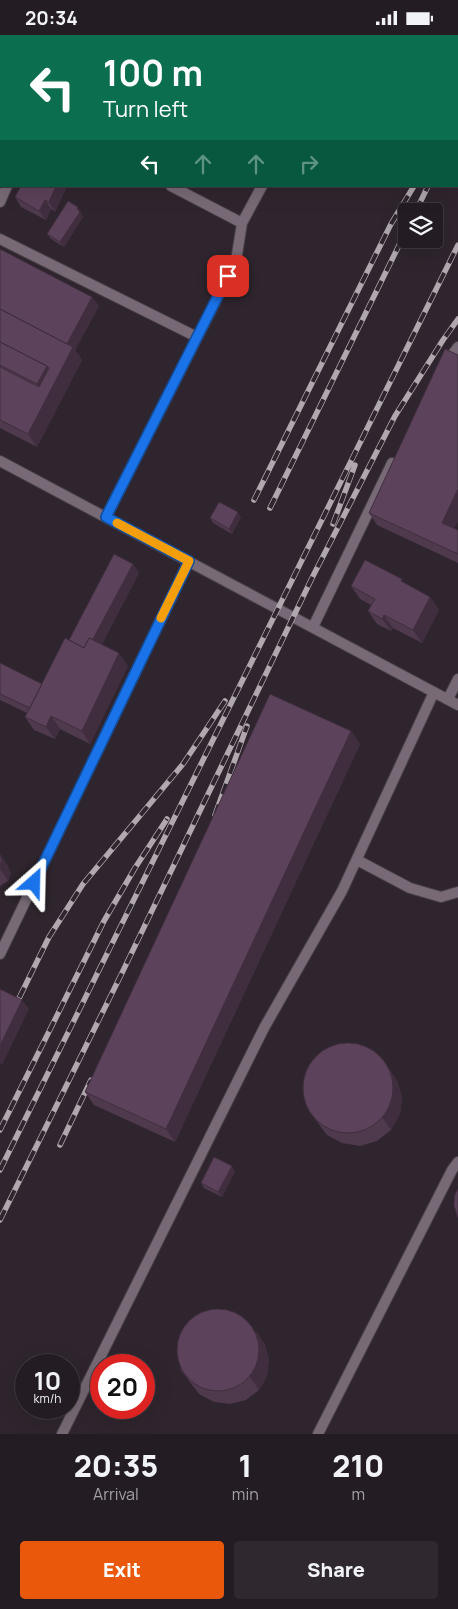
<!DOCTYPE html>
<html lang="en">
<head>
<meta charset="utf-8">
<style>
	:root { --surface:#231c22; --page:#2f292f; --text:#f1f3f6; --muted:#a3a1a5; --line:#403a40; --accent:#ea580c }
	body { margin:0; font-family:Manrope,sans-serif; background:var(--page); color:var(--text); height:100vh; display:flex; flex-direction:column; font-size:19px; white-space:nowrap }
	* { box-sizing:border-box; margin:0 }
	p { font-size:16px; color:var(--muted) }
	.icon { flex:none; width:28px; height:28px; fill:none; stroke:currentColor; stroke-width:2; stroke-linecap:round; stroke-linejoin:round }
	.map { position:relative; height:1399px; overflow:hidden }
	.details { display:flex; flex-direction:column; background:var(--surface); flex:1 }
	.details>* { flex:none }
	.guide { position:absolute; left:0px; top:0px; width:459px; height:152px; box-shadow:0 5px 20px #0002,0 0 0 1px var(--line); background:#0b6e4f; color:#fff; overflow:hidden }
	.fabs { position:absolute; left:398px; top:168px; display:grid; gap:10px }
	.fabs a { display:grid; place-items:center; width:45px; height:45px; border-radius:5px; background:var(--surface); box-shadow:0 5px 20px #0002,0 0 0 1px var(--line); font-size:25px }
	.speed { position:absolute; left:15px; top:1319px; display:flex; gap:10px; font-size:25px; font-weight:700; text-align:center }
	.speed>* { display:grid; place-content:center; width:65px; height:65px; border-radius:50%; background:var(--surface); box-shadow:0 5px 20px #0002,0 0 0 1px var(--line); line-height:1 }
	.speed small { font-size:12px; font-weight:400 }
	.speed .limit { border:8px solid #d22; background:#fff; color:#111 }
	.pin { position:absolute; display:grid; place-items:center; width:42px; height:42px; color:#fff; margin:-21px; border-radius:10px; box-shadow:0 2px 8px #0006 }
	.me { position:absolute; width:55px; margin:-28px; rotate:25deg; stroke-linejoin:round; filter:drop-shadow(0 0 4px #0008) }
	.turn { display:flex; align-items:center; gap:18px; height:105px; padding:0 20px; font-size:22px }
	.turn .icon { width:65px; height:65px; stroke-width:2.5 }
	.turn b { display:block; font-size:35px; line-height:42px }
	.lanes { display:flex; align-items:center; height:48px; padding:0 20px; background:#0003; justify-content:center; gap:25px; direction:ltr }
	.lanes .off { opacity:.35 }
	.eta { display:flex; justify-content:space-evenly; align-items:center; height:85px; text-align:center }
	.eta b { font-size:30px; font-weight:800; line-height:35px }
	.primary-button { display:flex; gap:10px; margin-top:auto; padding:10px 20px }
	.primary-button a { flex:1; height:58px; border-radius:5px; background:var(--accent); color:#fff; font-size:20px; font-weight:800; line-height:58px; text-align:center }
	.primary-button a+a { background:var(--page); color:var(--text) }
	.status { display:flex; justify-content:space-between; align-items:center; height:35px; padding:0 25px; background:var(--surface); direction:ltr }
	.status svg { height:14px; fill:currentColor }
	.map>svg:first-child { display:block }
</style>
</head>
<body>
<div class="status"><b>20:34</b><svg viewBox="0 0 49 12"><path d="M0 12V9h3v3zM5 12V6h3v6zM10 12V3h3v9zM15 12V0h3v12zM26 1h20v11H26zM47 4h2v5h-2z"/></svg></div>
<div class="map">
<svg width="458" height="1399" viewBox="0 0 458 1399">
	<rect width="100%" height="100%" fill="#2f252e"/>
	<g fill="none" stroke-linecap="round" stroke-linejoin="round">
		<g stroke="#494048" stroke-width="12">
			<path id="lane" d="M351,1L352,0
				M171,151L242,188
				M0,167L7,151
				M0,204L197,302
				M446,328L458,312
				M0,426L458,670
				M106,482L236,226L242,188L262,151
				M313,592L392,428
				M448,664L458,644
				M357,825L410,853L441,862L458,857
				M0,919L189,526
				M62,1399L264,993L342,856L434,657
				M318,1399L452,1135L458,1127"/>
		</g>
		<use href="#lane" stroke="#776a76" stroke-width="10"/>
		<g stroke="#b0a7af" stroke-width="5.5">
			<path id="rail" d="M458,92V91
				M416,176L428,151
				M254,465L391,189L414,151
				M270,473L406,196
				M333,489L355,430
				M215,780L247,691
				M0,1002L49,902L83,849L183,729L225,666
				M0,1095L104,886L135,833L167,784
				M60,1110L91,1045
				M0,1135L458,210
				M0,1185L121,940L313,541L395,381L443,305L458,284"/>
		</g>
		<use href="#rail" stroke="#2f252e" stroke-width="4" stroke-dasharray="11" stroke-linecap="butt"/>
	</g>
	<path fill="#4f394d" d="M21,151H67L55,177L51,174L46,185L21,172L15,162Z
		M81,177V178L83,182L64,212L51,204L47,199Z
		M0,214L92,262L99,271L75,315L82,325L37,412L0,393Z
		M369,478L458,486L454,493L458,495V528L377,490Z
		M241,482L232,499L213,488L210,483Z
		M133,529L139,538L102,609L128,631L90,709L60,694L55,704L34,695L25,682L27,678L0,665V628L42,649L69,605Z
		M405,548L430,562L439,575L422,608L393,593L391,596L377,589L368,576L371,570L360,564L351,551Z
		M351,696L360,709L175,1107L94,1070L85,1057Z
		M0,819L7,830L11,838L8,846L0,851Z
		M397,1045L402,1062L400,1079L391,1095L377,1106L360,1111L342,1108L327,1100L307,1073Z
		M235,1136L222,1162L204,1153L201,1148Z
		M265,1309L269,1325L267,1341L259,1355L246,1365L230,1369L214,1367L199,1359L180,1334Z"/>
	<path fill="#402e3f" d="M300,0H315L314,1H299Z
		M56,151H67L55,177L49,167Z
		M45,165L51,174L46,185L39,176Z
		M78,172L83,182L64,212L60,207Z
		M92,262L99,271L75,315L82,325L37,412L28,399L47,363L37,349L47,331L66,311Z
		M458,454V486L451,500L442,488Z
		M238,477L241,482L232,499L229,494Z
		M133,529L139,538L93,626L87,616Z
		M430,562L439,575L422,608L413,595Z
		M384,580L393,593L391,596L382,584Z
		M119,618L128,631L90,709L82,696Z
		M51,681L60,694L55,704L46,692Z
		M351,696L360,709L175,1107L166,1094Z
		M0,819L7,830L11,838L8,846L0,834Z
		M22,965L29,974L2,1030L0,1028V1011Z
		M388,1032L397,1045L402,1062L400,1079L391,1095L382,1082Z
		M232,1131L235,1136L222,1162L218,1157Z
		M256,1296L265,1309L269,1325L267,1341L259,1355L250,1342Z"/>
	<path fill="#5c425a" stroke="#402e3f" d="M265,0H300L299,1H267Z
		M21,151H56L49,167L45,165L39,176L15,162Z
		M68,166L78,172L77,174L80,177L60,207L47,199Z
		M0,214L92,262L67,309L0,274Z
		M0,274L73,312L28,399L0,385V332L39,352L49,333L47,331L0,307Z
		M0,307L47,331L37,349L0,330Z
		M445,314L458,320V454L442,488L458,495V519L369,478Z
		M219,467L238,477L229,494L210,483Z
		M114,519L133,529L93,604L89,603L84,613L69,605Z
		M365,525L402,544L401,546L430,562L413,595L384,580L382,584L368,576L375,564L351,551Z
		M65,603L84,613L89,603L119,618L82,696L51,681L46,692L25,682Z
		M0,628L42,649L30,673L0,659Z
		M270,659L351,696L166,1094L85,1057Z
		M0,820L2,825L0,832Z
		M0,954L22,965L0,1011Z
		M303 1053a45 45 0 1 1 90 0a45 45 0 1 1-90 0Z
		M214,1122L232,1131L218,1157L201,1148Z
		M458,1154V1183L457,1181L454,1170L455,1159Z
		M177 1315a41 41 0 1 1 82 0a41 41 0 1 1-82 0Z"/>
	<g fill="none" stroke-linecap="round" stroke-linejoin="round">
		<g stroke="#114b97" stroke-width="12">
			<path id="route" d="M34,848L189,526L106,482L228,241"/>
		</g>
		<use href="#route" stroke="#1a73e8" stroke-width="9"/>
		<path stroke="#f59e0b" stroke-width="9" d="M117,488L189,526L161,583"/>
	</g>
</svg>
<div class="fabs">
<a><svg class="icon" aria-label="layers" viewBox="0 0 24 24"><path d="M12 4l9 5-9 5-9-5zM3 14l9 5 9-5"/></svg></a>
</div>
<div class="speed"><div>10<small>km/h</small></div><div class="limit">20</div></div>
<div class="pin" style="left:228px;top:241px;background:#d93025"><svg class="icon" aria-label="arrive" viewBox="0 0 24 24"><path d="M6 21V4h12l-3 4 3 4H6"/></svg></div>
<svg class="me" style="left:34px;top:848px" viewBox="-20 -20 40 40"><path d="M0-17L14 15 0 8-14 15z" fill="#1a73e8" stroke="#fff" stroke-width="4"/></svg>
<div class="guide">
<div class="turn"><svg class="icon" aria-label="left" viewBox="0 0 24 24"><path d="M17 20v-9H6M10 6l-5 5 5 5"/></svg><div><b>100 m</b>Turn left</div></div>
<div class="lanes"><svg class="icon" aria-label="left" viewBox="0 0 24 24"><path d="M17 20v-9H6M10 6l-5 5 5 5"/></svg><svg class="icon off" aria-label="ahead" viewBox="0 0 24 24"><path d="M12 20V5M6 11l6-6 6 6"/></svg><svg class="icon off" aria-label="ahead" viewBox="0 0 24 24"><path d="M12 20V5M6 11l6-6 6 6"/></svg><svg class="icon off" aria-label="right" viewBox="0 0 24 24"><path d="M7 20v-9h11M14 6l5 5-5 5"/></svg></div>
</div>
</div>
<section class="details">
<div class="eta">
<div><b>20:35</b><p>Arrival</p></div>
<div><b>1</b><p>min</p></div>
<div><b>210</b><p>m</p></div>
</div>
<div class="primary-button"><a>Exit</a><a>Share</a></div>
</section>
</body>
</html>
